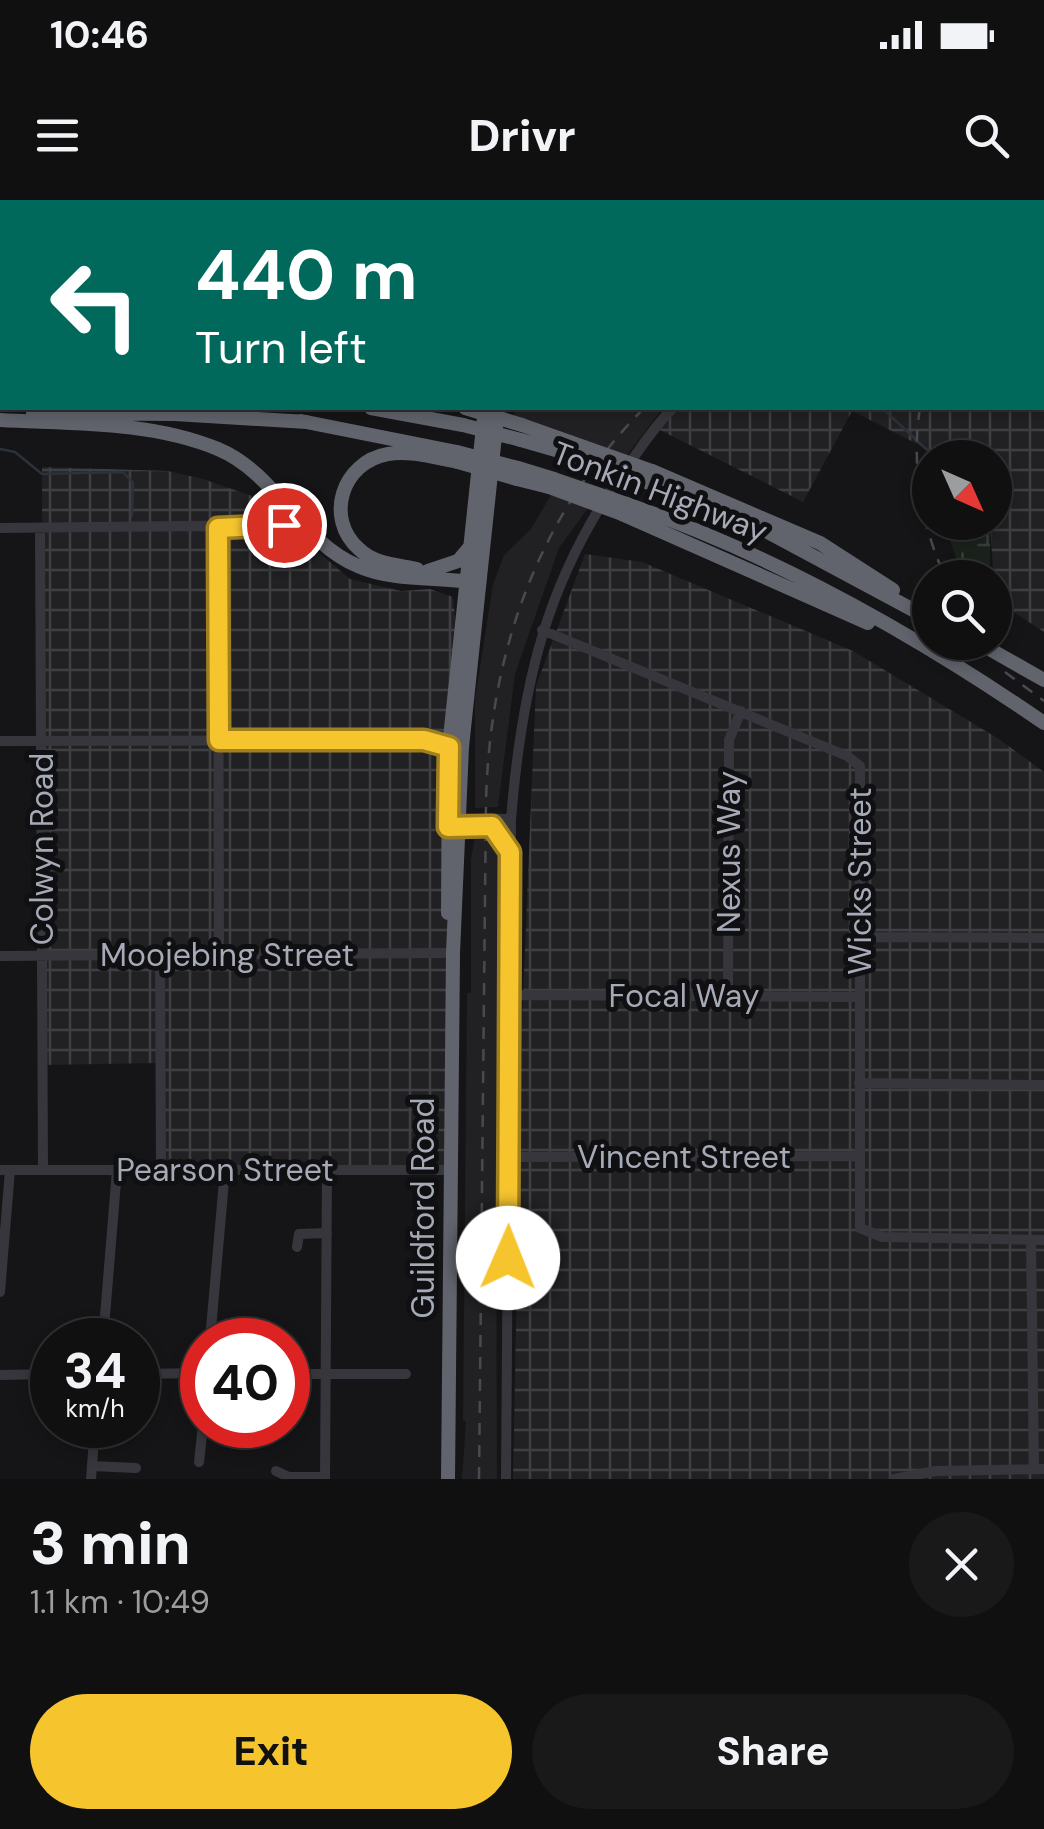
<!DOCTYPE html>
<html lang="en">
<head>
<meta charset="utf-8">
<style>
	:root { --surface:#101011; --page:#19191a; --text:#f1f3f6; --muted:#9c9d9f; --line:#303031; --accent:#f6c52e }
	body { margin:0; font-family:"DM Sans",sans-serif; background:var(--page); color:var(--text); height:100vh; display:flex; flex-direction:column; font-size:38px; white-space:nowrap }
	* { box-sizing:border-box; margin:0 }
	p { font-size:32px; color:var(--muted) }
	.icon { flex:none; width:55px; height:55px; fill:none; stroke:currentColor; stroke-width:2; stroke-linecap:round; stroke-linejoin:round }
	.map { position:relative; height:1279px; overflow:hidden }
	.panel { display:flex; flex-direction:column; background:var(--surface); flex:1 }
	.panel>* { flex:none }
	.hud { position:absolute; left:0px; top:0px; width:1045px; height:210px; box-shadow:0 5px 15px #0003,0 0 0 2px var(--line); background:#00695c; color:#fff; overflow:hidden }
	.needle { width:65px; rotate:135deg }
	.controls { position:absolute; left:912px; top:240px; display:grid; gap:20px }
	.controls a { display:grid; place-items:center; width:100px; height:100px; border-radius:50%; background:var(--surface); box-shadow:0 5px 15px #0003,0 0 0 2px var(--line); font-size:50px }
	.speed { position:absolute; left:30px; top:1118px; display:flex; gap:20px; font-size:50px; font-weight:700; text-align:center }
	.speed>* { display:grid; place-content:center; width:130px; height:130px; border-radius:50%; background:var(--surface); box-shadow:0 5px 15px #0003,0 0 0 2px var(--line); line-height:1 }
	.speed small { font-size:25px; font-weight:400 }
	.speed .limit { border:15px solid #d22; background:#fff; color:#111 }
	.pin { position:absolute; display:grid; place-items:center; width:85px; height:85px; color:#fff; margin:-42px; border:5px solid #fff; border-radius:50%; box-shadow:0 2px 10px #0007 }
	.me { position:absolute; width:110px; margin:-55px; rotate:1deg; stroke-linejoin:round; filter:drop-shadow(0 0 8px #0008) }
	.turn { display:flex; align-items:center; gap:35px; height:210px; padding:0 30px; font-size:45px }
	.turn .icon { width:130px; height:130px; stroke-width:2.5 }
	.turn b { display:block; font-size:70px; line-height:85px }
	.round { display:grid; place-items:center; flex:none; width:105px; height:105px; border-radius:52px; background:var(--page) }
	.headline { display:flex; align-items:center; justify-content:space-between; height:170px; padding:0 30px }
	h1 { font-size:60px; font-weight:800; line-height:75px }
	.button { display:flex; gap:20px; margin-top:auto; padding:20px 30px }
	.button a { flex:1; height:115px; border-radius:60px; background:var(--accent); color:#111; font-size:40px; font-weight:800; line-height:115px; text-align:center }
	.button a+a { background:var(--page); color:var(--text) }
	.status { display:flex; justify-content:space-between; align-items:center; height:70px; padding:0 50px; background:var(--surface); direction:ltr }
	.status svg { height:28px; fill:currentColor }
	header { display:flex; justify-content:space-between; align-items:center; height:130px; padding:0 30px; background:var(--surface); font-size:45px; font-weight:800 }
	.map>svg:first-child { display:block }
</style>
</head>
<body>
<div class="status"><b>10:46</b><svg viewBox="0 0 49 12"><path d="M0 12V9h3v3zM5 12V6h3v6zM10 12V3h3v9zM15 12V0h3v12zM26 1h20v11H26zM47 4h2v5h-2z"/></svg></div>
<header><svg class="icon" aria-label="menu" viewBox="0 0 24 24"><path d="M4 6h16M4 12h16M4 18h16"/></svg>Drivr<svg class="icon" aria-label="search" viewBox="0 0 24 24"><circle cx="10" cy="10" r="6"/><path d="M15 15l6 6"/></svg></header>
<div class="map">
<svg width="1044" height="1279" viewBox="0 0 1044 1279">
	<defs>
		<pattern id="industrial-grid" width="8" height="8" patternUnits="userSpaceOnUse" patternTransform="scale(2.5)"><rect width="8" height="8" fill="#212124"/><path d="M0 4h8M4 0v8" fill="none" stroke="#3e3f42"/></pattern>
		<pattern id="wetland-marsh" width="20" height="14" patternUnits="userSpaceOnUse" patternTransform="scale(2.5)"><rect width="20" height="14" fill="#1b221c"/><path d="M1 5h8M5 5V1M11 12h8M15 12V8" fill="none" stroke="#393f3b"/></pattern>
	</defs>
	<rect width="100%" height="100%" fill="#151517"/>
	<path fill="#212124" d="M515,208H663L621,263L513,224Z
		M551,295L588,308L559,348L515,474L498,607L475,608V499L493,384L504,355L531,329Z
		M476,630L495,633L502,645L496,919L497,1279H462L466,1221H463L467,793H471V659Z"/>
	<path fill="url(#industrial-grid)" d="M1044,20V432L995,400L990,323L995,322V258L943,257L852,211L803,302L656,228L673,208H1042Z
		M42,267L168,271L203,279L252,296L350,379L401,391L430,389L453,397L458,443L450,970H161L159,863L43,865Z
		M585,354L642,362L853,451L999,539L1044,572V1279H513L522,819L536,486Z"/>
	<path fill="url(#wetland-marsh)" d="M944,323H990V377H963Z"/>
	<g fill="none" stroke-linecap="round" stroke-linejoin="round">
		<path stroke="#2b323b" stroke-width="2.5" d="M659,0L668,2
			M1042,42H1044
			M882,208L926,249L945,258
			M0,249L15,252L42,274L123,272L133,283L132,316"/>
		<path stroke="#36363c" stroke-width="10" d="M72,0H74
			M412,0L414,2
			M575,0V2
			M800,0L803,2
			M30,2L31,0
			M441,2L444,0
			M929,2L934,0
			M1042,18L1044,17
			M0,67H2
			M1042,124H1044
			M1042,202L1044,203
			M0,328L285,325
			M218,328L219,756
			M40,329L43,970
			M542,430L847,556L860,566V1028L882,1037L1044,1040
			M0,541L424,540L454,536
			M457,618L511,619
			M454,627L511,628
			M860,737L1044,738
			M160,754L161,970
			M0,756L453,753
			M510,795L859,797
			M728,796L729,540L741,511
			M859,883L1044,885
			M509,957L859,956
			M0,970H450
			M1031,1040L1034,1269
			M297,1047L299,1034L327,1033
			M0,1092L10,970
			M103,1140L117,970
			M210,1140L225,970
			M138,1174L202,1173
			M288,1174H406
			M0,1175L52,1174
			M199,1262L203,1225
			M92,1266L136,1268
			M276,1271L289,1277H325
			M91,1279L95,1225
			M325,1279L327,970
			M506,1279L511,619C522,485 546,379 626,268C641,248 655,225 673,208
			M894,1279L936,1271L1044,1269"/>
		<path stroke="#62646d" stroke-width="14" d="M510,2L511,0
			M522,2V0
			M0,129H2
			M0,147H2
			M0,170H2
			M0,195H2
			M371,208L463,225
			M33,213L175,214L307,222
			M0,220C73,224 150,221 218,249C276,273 300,342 358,366C392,381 434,377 471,382
			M301,221L457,252
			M522,225L570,242
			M521,240L566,253
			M518,268L554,279
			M652,271L820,343L893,390
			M517,279L549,287
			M644,281L766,331L930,419
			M627,304C776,356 915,434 1044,523
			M622,314L868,423
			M417,369C397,365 374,364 359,349C324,318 342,262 388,254C410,250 436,258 458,262
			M428,371L458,361L469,348
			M977,442L1044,480
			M448,713L449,547L485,208
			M448,1279L453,753L462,547L498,208"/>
		<path stroke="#494a51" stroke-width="2.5" stroke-dasharray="12 10" stroke-linecap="butt" d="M976,2L981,0
			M1026,2L1032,0
			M1042,15L1044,14
			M920,208C911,263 921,327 946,378
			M1005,472L1044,501
			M479,1279L486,601C490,451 538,316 644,208"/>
		<path stroke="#62646d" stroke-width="14" d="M465,208L522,225
			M463,225L521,240
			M570,242L652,271
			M457,252L518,268
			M566,253L644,281
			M458,262L517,279
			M554,279L627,304
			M549,287L622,314"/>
	</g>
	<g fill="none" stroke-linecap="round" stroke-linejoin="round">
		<g stroke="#a0801e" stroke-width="25">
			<path id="route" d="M284,325L218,328L219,540H424L449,547L448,627L492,626L510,652L508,1058"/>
		</g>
		<use href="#route" stroke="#f6c52e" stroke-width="18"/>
	</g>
	<g text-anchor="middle" stroke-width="10" stroke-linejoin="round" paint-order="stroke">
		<g font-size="32" fill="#a6aab7" stroke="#101012">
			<text transform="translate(660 292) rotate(21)" y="11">Tonkin Highway</text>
			<text transform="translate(42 649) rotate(-90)" y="11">Colwyn Road</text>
			<text transform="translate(729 652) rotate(-90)" y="11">Nexus Way</text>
			<text transform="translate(860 681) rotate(-90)" y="11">Wicks Street</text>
			<text x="227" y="766">Moojebing Street</text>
			<text x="684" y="807">Focal Way</text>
			<text x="684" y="968">Vincent Street</text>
			<text x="225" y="981">Pearson Street</text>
			<text transform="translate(423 1008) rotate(-90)" y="11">Guildford Road</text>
		</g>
	</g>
</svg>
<div class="controls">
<a><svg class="needle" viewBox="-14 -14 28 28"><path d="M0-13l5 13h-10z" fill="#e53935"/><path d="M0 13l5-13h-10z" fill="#9c9d9f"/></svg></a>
<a><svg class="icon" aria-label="search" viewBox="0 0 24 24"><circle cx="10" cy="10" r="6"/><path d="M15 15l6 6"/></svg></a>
</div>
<div class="speed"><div>34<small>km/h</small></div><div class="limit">40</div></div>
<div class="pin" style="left:284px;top:325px;background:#d93025"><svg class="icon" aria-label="arrive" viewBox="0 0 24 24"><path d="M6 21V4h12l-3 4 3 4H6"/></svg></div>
<svg class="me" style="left:508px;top:1058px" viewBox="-20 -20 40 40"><circle r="19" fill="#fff"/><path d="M0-13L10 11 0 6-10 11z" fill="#f6c52e"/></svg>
<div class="hud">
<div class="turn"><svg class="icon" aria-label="left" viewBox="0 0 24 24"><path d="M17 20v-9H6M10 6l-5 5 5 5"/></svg><div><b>440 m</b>Turn left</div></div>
</div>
</div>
<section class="panel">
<div class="headline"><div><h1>3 min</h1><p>1.1 km · 10:49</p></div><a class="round"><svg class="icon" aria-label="close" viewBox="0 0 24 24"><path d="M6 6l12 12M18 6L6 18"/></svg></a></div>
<div class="button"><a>Exit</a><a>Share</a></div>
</section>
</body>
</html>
